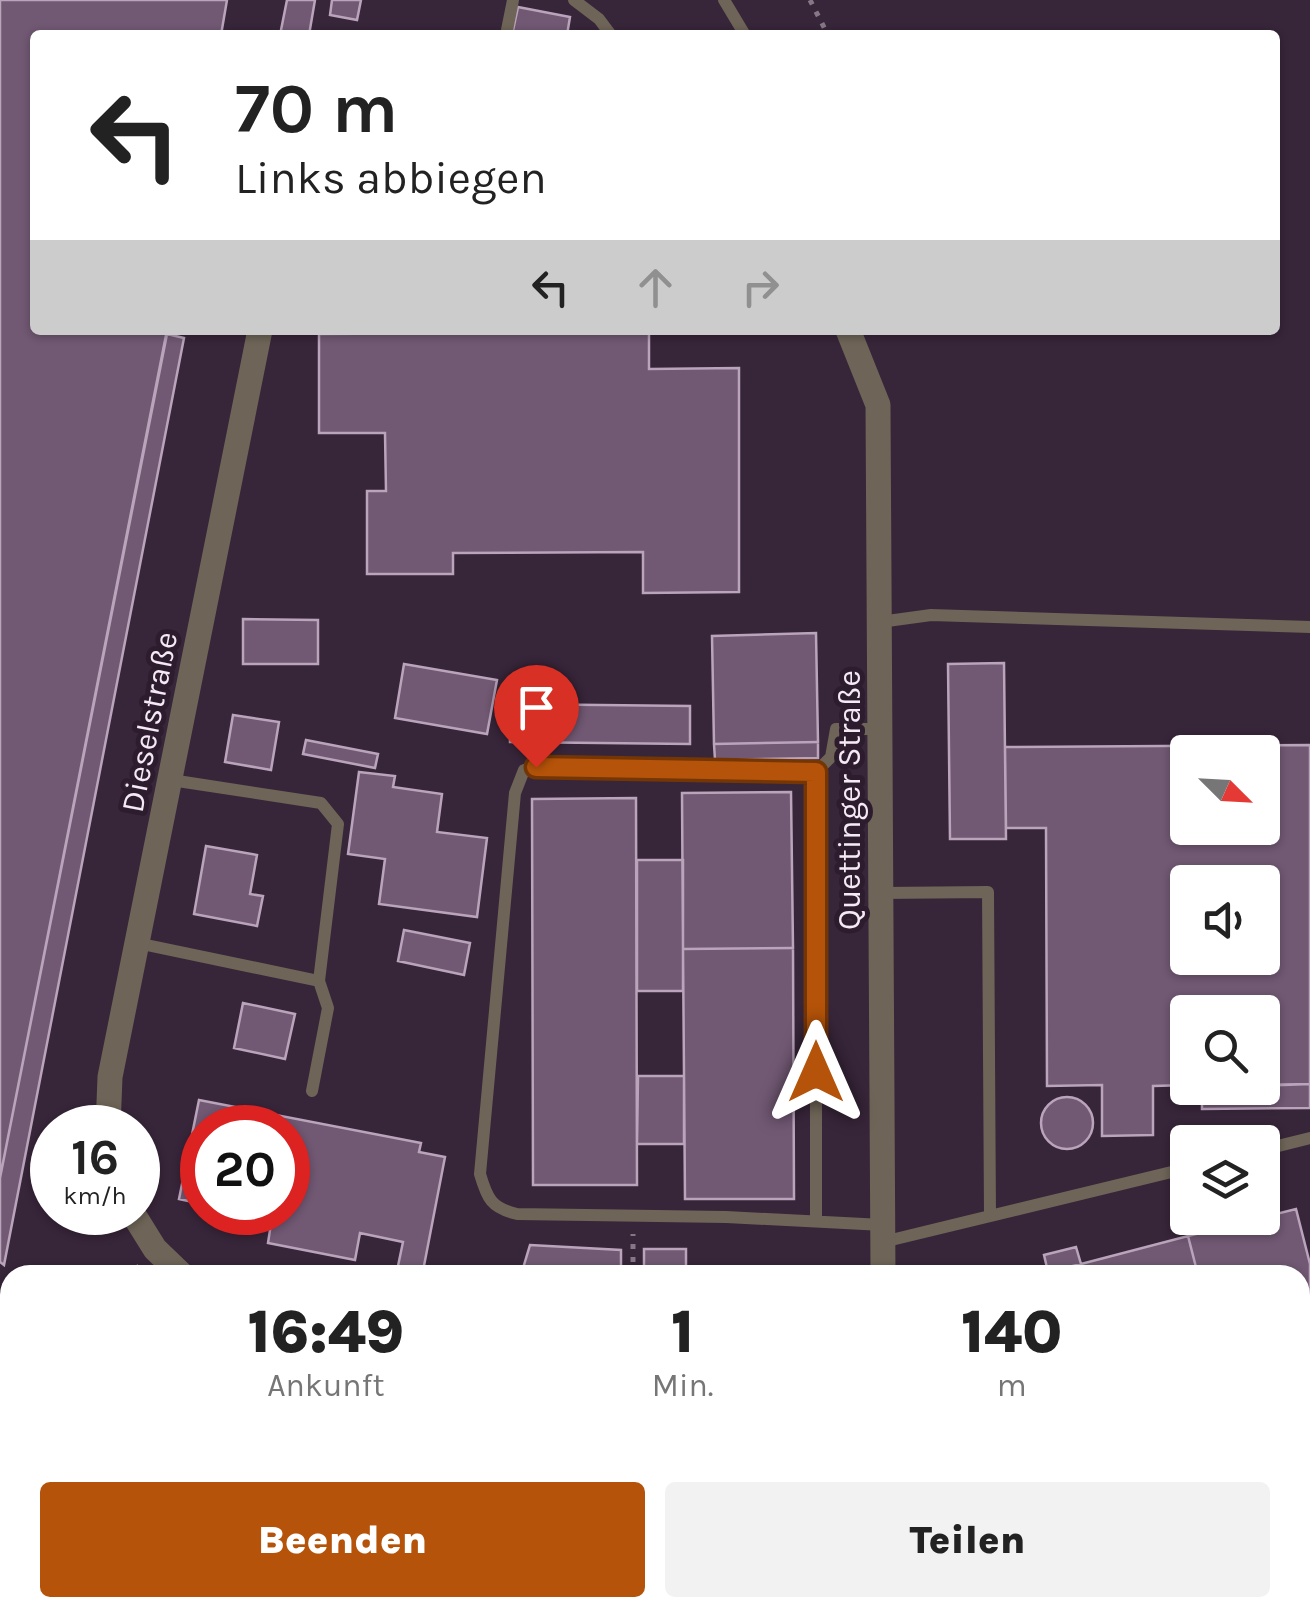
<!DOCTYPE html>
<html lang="de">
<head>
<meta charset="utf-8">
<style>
	:root { --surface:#fff; --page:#f2f2f2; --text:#222; --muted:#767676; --accent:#b45309 }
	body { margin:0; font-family:Karla,sans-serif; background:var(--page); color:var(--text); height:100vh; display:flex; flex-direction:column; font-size:38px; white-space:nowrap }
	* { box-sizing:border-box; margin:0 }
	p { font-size:32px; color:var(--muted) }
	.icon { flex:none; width:55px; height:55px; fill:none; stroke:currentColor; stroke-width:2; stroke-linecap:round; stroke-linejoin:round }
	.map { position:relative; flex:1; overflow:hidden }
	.details { position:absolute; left:0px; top:1265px; width:1310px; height:352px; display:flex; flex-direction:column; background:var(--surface); border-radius:30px 30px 0 0; box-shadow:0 2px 8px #0004 }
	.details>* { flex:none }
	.top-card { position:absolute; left:30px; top:30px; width:1250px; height:305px; border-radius:10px; box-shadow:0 2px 8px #0004; background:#fff; color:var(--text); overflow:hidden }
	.needle { width:65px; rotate:114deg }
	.tools { position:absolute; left:1170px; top:735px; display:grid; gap:20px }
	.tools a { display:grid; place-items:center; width:110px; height:110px; border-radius:10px; background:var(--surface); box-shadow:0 2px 8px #0004; font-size:50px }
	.speed { position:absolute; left:30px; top:1105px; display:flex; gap:20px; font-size:50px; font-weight:700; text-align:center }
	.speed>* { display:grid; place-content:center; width:130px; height:130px; border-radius:50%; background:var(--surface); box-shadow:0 2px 8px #0004; line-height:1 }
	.speed small { font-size:25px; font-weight:400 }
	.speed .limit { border:15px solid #d22; background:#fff; color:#111 }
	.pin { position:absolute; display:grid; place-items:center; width:85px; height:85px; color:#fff; margin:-102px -42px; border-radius:50% 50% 50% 0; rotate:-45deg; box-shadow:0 0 10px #0007 }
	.pin .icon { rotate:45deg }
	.me { position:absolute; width:110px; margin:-55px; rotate:0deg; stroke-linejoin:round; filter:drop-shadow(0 0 8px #0008) }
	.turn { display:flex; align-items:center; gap:35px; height:210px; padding:0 40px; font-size:45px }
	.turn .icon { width:130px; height:130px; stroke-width:2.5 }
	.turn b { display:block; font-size:70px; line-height:85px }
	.lanes { display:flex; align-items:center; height:95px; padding:0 40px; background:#0003; justify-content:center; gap:50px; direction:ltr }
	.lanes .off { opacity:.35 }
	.eta { display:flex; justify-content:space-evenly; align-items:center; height:170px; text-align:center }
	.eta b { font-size:60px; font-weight:800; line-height:70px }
	.action { display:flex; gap:20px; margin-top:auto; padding:20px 40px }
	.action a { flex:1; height:115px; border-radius:10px; background:var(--accent); color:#fff; font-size:40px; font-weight:800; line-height:115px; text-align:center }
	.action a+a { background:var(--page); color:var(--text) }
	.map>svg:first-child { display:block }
</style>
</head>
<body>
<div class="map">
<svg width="1310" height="1616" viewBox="0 0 1310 1616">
	<rect width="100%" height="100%" fill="#372539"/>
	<path fill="#715873" stroke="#baa4bc" stroke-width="2.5" fill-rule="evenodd" d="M0,0H227L221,35H35V330H167L0,1178Z
		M287,0H315L309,35H280Z
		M332,0H361L357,20L330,15Z
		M518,7L570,17L567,35H512Z
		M649,332V369L739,368V592L643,593V552L453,553V574H367V491H386L385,433H319V334Z
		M167,334L184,338L4,1265L0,1262V1178Z
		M243,619L318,620V664H243Z
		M816,633L818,742L714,744L712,636Z
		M1004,663L1006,839H950L948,664Z
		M404,664L497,680L487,734L395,718Z
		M510,704L690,706V744L510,742Z
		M233,715L279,722L271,770L225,762Z
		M306,740L378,754L375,768L303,754Z
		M818,742V758L715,760L714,744Z
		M1310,745V1084L1262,1085V1012H1188V1085L1153,1086V1135L1102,1136V1085L1047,1086L1046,828H1006L1005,747ZM1188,752H1262V828H1188ZM1188,882H1262V958H1188Z
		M359,772L395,776L393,787L442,794L437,832L487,838L477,917L379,904L385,859L348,854Z
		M791,792L793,948L683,949L682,793Z
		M636,798L637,1185H533L532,799Z
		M206,846L257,855L250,894L263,896L257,926L194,914Z
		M637,860H683V991H637Z
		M404,930L470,943L464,975L398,961Z
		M793,948L794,1199H685L683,949Z
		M243,1003L295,1014L285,1059L234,1048Z
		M638,1076H684V1144H637Z
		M1310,1084V1108L1202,1109V1088Z
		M1041 1123a26 26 0 1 1 52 0a26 26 0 1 1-52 0Z
		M199,1100L421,1143L419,1152L445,1157L423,1271L398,1266L403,1242L360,1233L355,1260L268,1243L272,1217L247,1212H288V1128H202V1204L179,1199Z
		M1296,1209L1310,1264V1309L1300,1311V1275H1198L1188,1236Z
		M1188,1236L1198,1275H1037L1081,1264Z
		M530,1245L621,1250V1275H521Z
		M1076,1247L1081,1264L1048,1272L1044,1255Z
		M644,1249H686V1275H644Z
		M10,1398V1449L0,1447V1404Z
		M4,1448L10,1449V1486L0,1484Z
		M1310,1452V1534L1300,1536V1454Z
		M0,1539L10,1541V1608H82L80,1616H0Z
		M293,1608H342L340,1616H291Z
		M487,1608H814L842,1616H515Z
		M964,1608H1076L1050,1616H965Z"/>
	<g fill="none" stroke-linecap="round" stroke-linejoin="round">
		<path stroke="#867787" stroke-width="5" stroke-dasharray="5 8" stroke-linecap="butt" d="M810,0L828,35
			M128,1275L139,1266
			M633,1275V1234
			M0,1350L10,1344"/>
		<path stroke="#6e6457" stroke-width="12" d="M574,0L599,19L611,35
			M724,0L745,35
			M506,35L513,0
			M880,622L931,615L1310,627
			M881,729H836L831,757L816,772L536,767L524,770L515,793L480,1174C487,1198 491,1208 517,1214L726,1217L883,1225
			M171,780L321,803L338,824L319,981
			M882,893L988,892L990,1216
			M137,943L319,981L328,1008L312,1091
			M1262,1150L1310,1138
			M816,1221V772
			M883,1242L1188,1168
			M1300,1563L1310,1560
			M237,1608L257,1612
			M1085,1616L1109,1608"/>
		<path stroke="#6e6457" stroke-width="25" d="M848,330L878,405L883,1275
			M108,1128L110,1077L260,330
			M132,1212L155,1249L182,1275
			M1300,1402L1310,1399
			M905,1608V1616
			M134,1616L136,1608"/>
	</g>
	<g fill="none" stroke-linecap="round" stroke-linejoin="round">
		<g stroke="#753606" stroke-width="25">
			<path id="route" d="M536,767L816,772V1072"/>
		</g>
		<use href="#route" stroke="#b45309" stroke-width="18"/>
	</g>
	<g text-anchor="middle" stroke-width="10" stroke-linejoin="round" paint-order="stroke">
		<g font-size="32" fill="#f4e9f5" stroke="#2d1c2e">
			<text transform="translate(149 722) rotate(-79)" y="11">Dieselstraße</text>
			<text transform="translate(849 800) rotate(-90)" y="11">Quettinger Straße</text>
		</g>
	</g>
</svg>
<div class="tools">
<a><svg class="needle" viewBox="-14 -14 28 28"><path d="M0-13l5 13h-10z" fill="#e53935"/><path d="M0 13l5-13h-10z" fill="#767676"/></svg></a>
<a><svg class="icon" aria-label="sound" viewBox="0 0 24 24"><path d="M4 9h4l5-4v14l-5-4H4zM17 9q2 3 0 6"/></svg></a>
<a><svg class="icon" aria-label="search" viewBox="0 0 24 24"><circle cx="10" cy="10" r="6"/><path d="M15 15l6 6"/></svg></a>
<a><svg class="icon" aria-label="layers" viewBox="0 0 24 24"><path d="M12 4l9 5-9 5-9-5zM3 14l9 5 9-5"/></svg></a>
</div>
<div class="speed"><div>16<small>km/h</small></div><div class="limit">20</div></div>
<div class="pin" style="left:536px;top:767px;background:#d93025"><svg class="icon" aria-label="arrive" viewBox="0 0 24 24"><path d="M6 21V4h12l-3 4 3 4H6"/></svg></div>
<svg class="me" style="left:816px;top:1072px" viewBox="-20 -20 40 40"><path d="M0-17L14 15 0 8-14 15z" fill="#b45309" stroke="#fff" stroke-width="4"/></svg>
<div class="top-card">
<div class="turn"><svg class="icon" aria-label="left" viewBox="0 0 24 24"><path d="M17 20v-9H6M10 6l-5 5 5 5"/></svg><div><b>70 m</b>Links abbiegen</div></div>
<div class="lanes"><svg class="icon" aria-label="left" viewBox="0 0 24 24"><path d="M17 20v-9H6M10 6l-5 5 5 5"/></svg><svg class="icon off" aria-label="ahead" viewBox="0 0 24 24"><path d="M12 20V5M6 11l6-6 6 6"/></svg><svg class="icon off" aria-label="right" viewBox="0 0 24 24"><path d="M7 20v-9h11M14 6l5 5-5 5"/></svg></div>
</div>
<section class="details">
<div class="eta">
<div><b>16:49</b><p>Ankunft</p></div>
<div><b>1</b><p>Min.</p></div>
<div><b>140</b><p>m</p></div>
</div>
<div class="action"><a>Beenden</a><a>Teilen</a></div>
</section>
</div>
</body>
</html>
